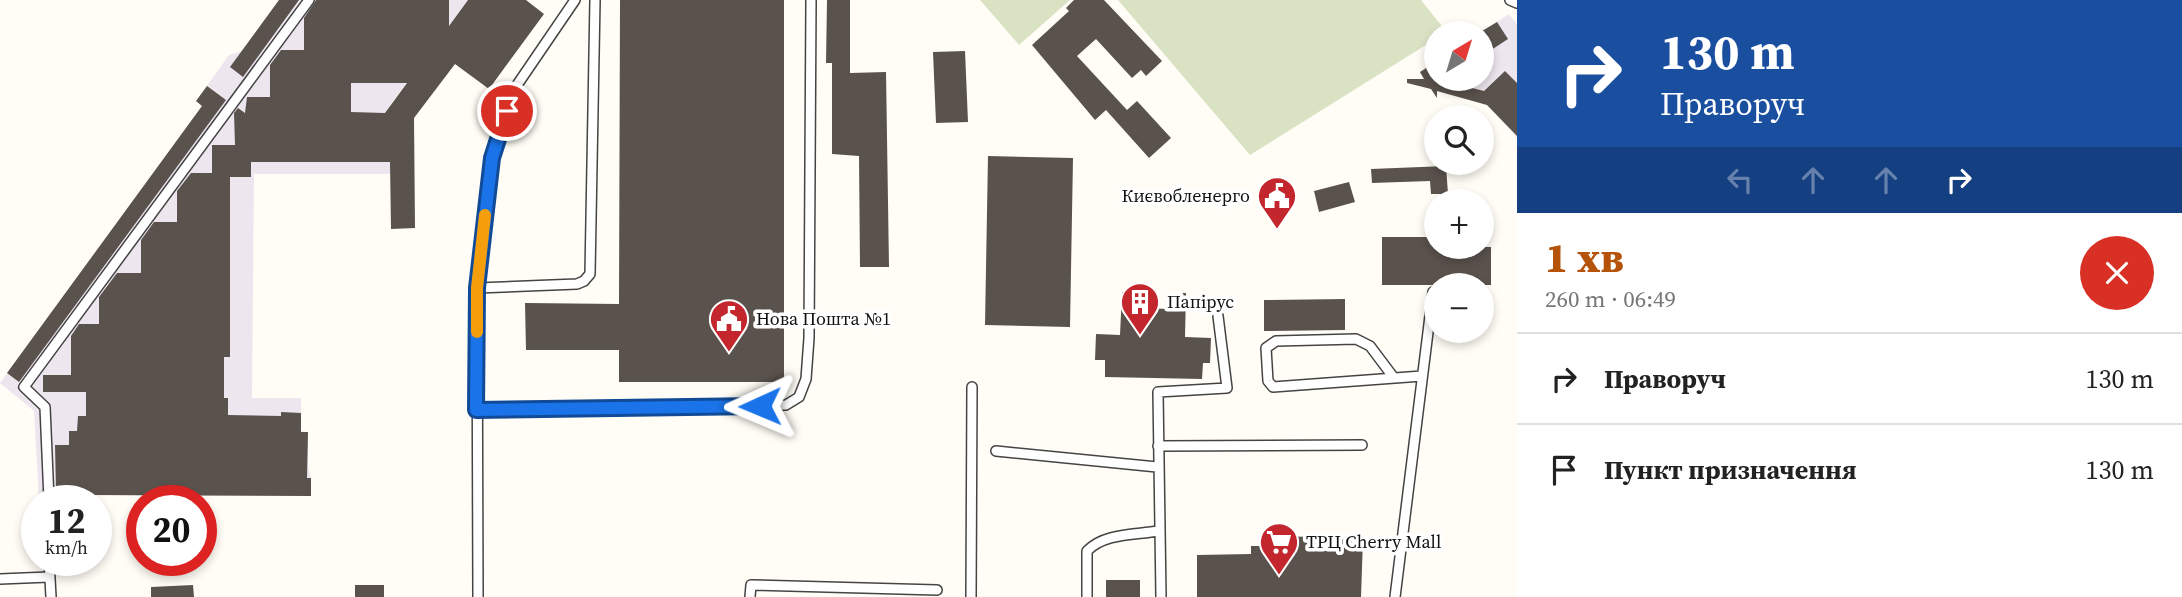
<!DOCTYPE html>
<html lang="uk">
<head>
<meta charset="utf-8">
<style>
	:root { --surface:#fff; --page:#f6f6f6; --text:#222; --muted:#767676; --line:#e0e0e0; --accent:#b45309 }
	body { margin:0; font-family:"Source Serif 4",serif; background:var(--page); color:var(--text); height:100vh; display:flex; flex-direction:column; font-size:26px; white-space:nowrap }
	* { box-sizing:border-box; margin:0 }
	p { font-size:23px; color:var(--muted) }
	.icon { flex:none; width:38px; height:38px; fill:none; stroke:currentColor; stroke-width:2; stroke-linecap:round; stroke-linejoin:round }
	.map { position:relative; flex:1; overflow:hidden }
	.sheet { display:flex; flex-direction:column; background:var(--surface); width:665px }
	.sheet>* { flex:none }
	.top-card { background:#1a4fa0; color:#fff; overflow:hidden }
	.needle { width:46px; rotate:38deg }
	.fabs { position:absolute; left:1424px; top:21px; display:grid; gap:14px }
	.fabs a { display:grid; place-items:center; width:70px; height:70px; border-radius:50%; background:var(--surface); box-shadow:0 4px 10px #0003; font-size:35px }
	.speed { position:absolute; left:21px; top:485px; display:flex; gap:14px; font-size:35px; font-weight:700; text-align:center }
	.speed>* { display:grid; place-content:center; width:91px; height:91px; border-radius:50%; background:var(--surface); box-shadow:0 4px 10px #0003; line-height:1 }
	.speed small { font-size:18px; font-weight:400 }
	.speed .limit { border:10px solid #d22; background:#fff; color:#111 }
	.pin { position:absolute; display:grid; place-items:center; width:60px; height:60px; color:#fff; margin:-30px; border:4px solid #fff; border-radius:50%; box-shadow:0 2px 7px #0007 }
	.me { position:absolute; width:77px; margin:-38px; rotate:269deg; stroke-linejoin:round; filter:drop-shadow(0 0 5px #0008) }
	.turn { display:flex; align-items:center; gap:24px; height:147px; padding:0 28px; font-size:32px }
	.turn .icon { width:91px; height:91px; stroke-width:2.5 }
	.turn b { display:block; font-size:49px; line-height:60px }
	.lanes { display:flex; align-items:center; height:66px; padding:0 28px; background:#0003; justify-content:center; gap:35px; direction:ltr }
	.lanes .off { opacity:.35 }
	.round { display:grid; place-items:center; flex:none; width:74px; height:74px; border-radius:37px; background:var(--page) }
	.summary { display:flex; align-items:center; justify-content:space-between; height:119px; padding:0 28px }
	h1 { font-size:42px; font-weight:800; line-height:52px; color:var(--accent) }
	ul { padding:0; list-style:none }
	li { display:flex; align-items:center; gap:21px; height:91px; padding:0 28px; border-top:2px solid var(--line) }
	li div { flex:1 }
	li b { display:block; font-size:26px }
	li em { font-style:normal }
	main { display:flex; flex:1; min-height:0 }
	.map>svg:first-child { display:block }
</style>
</head>
<body>
<main>
<div class="map">
<svg width="1517" height="597" viewBox="0 0 1517 597">
	<rect width="100%" height="100%" fill="#fffdf5"/>
	<path fill="#eee6ef" d="M279,0H468L390,105V174H254L252,398H301V431L308,432V466L311,478V496L86,495L73,496V500H39L34,411L0,383L202,106L196,101L229,55L242,51Z
		M1509,14L1517,24V138L1487,103L1431,89L1420,72L1437,61V79H1482V33H1480Z"/>
	<path fill="#d9e3c4" d="M980,0H1070L1019,45Z
		M1118,0H1421L1441,25L1442,33H1437V38L1250,155Z"/>
	<path fill="#5a524d" fill-rule="evenodd" d="M279,0H299L243,77L230,67Z
		M316,0H449V26L468,0H526L544,14L489,89L455,64L414,118L415,228L391,229L390,162H251V177H230V357H224V398H228V415L281,416V412L301,413V432H308L307,478H311V496L86,495V490H56L55,445H69V431H77L78,416H86V392H43V375H71V336L79,324H99V297L117,273H141V240L154,222H177V191L191,173H212V145H235L234,113L238,108L245,113L247,97H270V65L281,50H304V18ZM351,83H407L385,113L351,112Z
		M620,0H784V382H619V350H526L525,303L619,304Z
		M827,0H850V73L886,72L889,267H860L859,156L832,154V63H826Z
		M1074,0H1104L1162,61L1146,76L1141,70L1132,78L1096,39L1077,56L1127,110L1137,101L1171,138L1149,158L1106,110L1095,120L1032,45L1069,11L1066,8Z
		M1497,22L1508,39L1482,56V31Z
		M965,51L968,122L936,123L933,52Z
		M1437,61V79L1484,91L1505,71L1517,83V136L1487,105L1437,91V98L1431,89L1407,83V79H1424L1420,72Z
		M207,86L226,100L19,382L7,373L202,106L196,101Z
		M988,156L1073,158L1070,327L985,325Z
		M1446,166L1448,194H1431L1430,181L1372,183L1371,169Z
		M1349,182L1355,202L1319,212L1314,191Z
		M1382,237H1437V247H1491V285H1382Z
		M1122,292L1141,293V308L1169,309L1170,293H1186L1185,337L1211,338L1210,363H1203L1202,379L1105,377V360H1095L1096,334L1120,335Z
		M1345,299V330L1264,331V300Z
		M1267,536L1363,538L1361,597H1197V555L1251,554V546H1267Z
		M1106,580H1140V597H1106Z
		M193,585L194,597H151V587Z
		M355,585H384V597H355Z"/>
	<g fill="none" stroke-linecap="round" stroke-linejoin="round">
		<g stroke="#444" stroke-width="12">
			<path id="lane" d="M1510,0L1517,3
				M477,288L577,284L584,281L590,274L595,0
				M1394,378L1370,346L1356,339L1276,341L1266,348L1268,381L1273,387L1422,376
				M476,410L786,405L799,397L806,379L809,338L811,0
				M1158,446L1362,445
				M996,451L1157,467
				M49,500L45,407L24,387L309,0
				M49,560L51,597
				M0,579L49,577
				M478,597L477,288L492,158L515,88L575,0
				M750,597L751,585L937,590
				M971,597L972,387
				M1087,597V551C1104,533 1135,535 1158,531
				M1161,597L1158,392L1227,388L1218,316
				M1395,597L1433,292"/>
		</g>
		<use href="#lane" stroke="#fff" stroke-width="9"/>
	</g>
	<g fill="none" stroke-linecap="round" stroke-linejoin="round">
		<g stroke="#114b97" stroke-width="18">
			<path id="route" d="M507,111L492,158L477,288L476,410L760,406"/>
		</g>
		<use href="#route" stroke="#1a73e8" stroke-width="12"/>
		<path stroke="#f59e0b" stroke-width="12" d="M477,332V288L485,215"/>
	</g>
	<defs>
		<g id="civic-pin" transform="scale(2.0125)"><path d="M0 17L-7.5 6A9.5 9.5 0 1 1 7.5 6Z" fill="#c4262e" stroke="#fff"/><path d="M-.6-6.5H3V-4.5H.6V-3L4-1V1h2V6H-6V1h2V-1L-.6-3ZM-1.2 2.5V6h2.4V2.5Z" fill="#fff"/></g>
		<g id="building-pin" transform="scale(2.0125)"><path d="M0 17L-7.5 6A9.5 9.5 0 1 1 7.5 6Z" fill="#c4262e" stroke="#fff"/><path d="M-4-6H4V6H1V3H-1V6H-4ZM-2.5-4.3h1.7v1.8h-1.7ZM.8-4.3h1.7v1.8H.8ZM-2.5-1h1.7V.8h-1.7ZM.8-1h1.7V.8H.8Z" fill="#fff"/></g>
		<g id="supermarket-pin" transform="scale(2.0125)"><path d="M0 17L-7.5 6A9.5 9.5 0 1 1 7.5 6Z" fill="#c4262e" stroke="#fff"/><path d="M-6-5.5h2.5l.6 2H6L4.5 2H-2.5L-4.4-4H-6ZM-1.5 3.2a1.3 1.3 0 1 0 .1 0ZM3 3.2a1.3 1.3 0 1 0 .1 0Z" fill="#fff"/></g>
	</defs>
	<g fill-rule="evenodd">
		<use href="#civic-pin" x="1277" y="196"/>
		<use href="#building-pin" x="1140" y="302"/>
		<use href="#civic-pin" x="729" y="319"/>
		<use href="#supermarket-pin" x="1279" y="542"/>
	</g>
	<g text-anchor="middle" stroke-width="7" stroke-linejoin="round" paint-order="stroke">
		<g font-size="18" fill="#111" stroke="#fff" text-anchor="start">
			<text x="1250" y="202" text-anchor="end">Києвобленерго</text>
			<text x="1167" y="308">Папірус</text>
			<text x="756" y="325">Нова Пошта №1</text>
			<text x="1306" y="548">ТРЦ Cherry Mall</text>
		</g>
	</g>
</svg>
<div class="fabs">
<a><svg class="needle" viewBox="-14 -14 28 28"><path d="M0-13l5 13h-10z" fill="#e53935"/><path d="M0 13l5-13h-10z" fill="#767676"/></svg></a>
<a><svg class="icon" aria-label="search" viewBox="0 0 24 24"><circle cx="10" cy="10" r="6"/><path d="M15 15l6 6"/></svg></a>
<a>+</a>
<a>−</a>
</div>
<div class="speed"><div>12<small>km/h</small></div><div class="limit">20</div></div>
<div class="pin" style="left:507px;top:111px;background:#d93025"><svg class="icon" aria-label="arrive" viewBox="0 0 24 24"><path d="M6 21V4h12l-3 4 3 4H6"/></svg></div>
<svg class="me" style="left:760px;top:406px" viewBox="-20 -20 40 40"><path d="M0-17L14 15 0 8-14 15z" fill="#1a73e8" stroke="#fff" stroke-width="4"/></svg>
</div>
<section class="sheet">
<div class="top-card">
<div class="turn"><svg class="icon" aria-label="right" viewBox="0 0 24 24"><path d="M7 20v-9h11M14 6l5 5-5 5"/></svg><div><b>130 m</b>Праворуч</div></div>
<div class="lanes"><svg class="icon off" aria-label="left" viewBox="0 0 24 24"><path d="M17 20v-9H6M10 6l-5 5 5 5"/></svg><svg class="icon off" aria-label="ahead" viewBox="0 0 24 24"><path d="M12 20V5M6 11l6-6 6 6"/></svg><svg class="icon off" aria-label="ahead" viewBox="0 0 24 24"><path d="M12 20V5M6 11l6-6 6 6"/></svg><svg class="icon" aria-label="right" viewBox="0 0 24 24"><path d="M7 20v-9h11M14 6l5 5-5 5"/></svg></div>
</div>
<div class="summary"><div><h1>1 хв</h1><p>260 m · 06:49</p></div><a class="round" style="background:#d93025;color:#fff"><svg class="icon" aria-label="close" viewBox="0 0 24 24"><path d="M6 6l12 12M18 6L6 18"/></svg></a></div>
<ul>
<li><svg class="icon" aria-label="right" viewBox="0 0 24 24"><path d="M7 20v-9h11M14 6l5 5-5 5"/></svg><div><b>Праворуч</b></div><em>130 m</em></li>
<li><svg class="icon" aria-label="arrive" viewBox="0 0 24 24"><path d="M6 21V4h12l-3 4 3 4H6"/></svg><div><b>Пункт призначення</b></div><em>130 m</em></li>
</ul>
</section>
</main>
</body>
</html>
